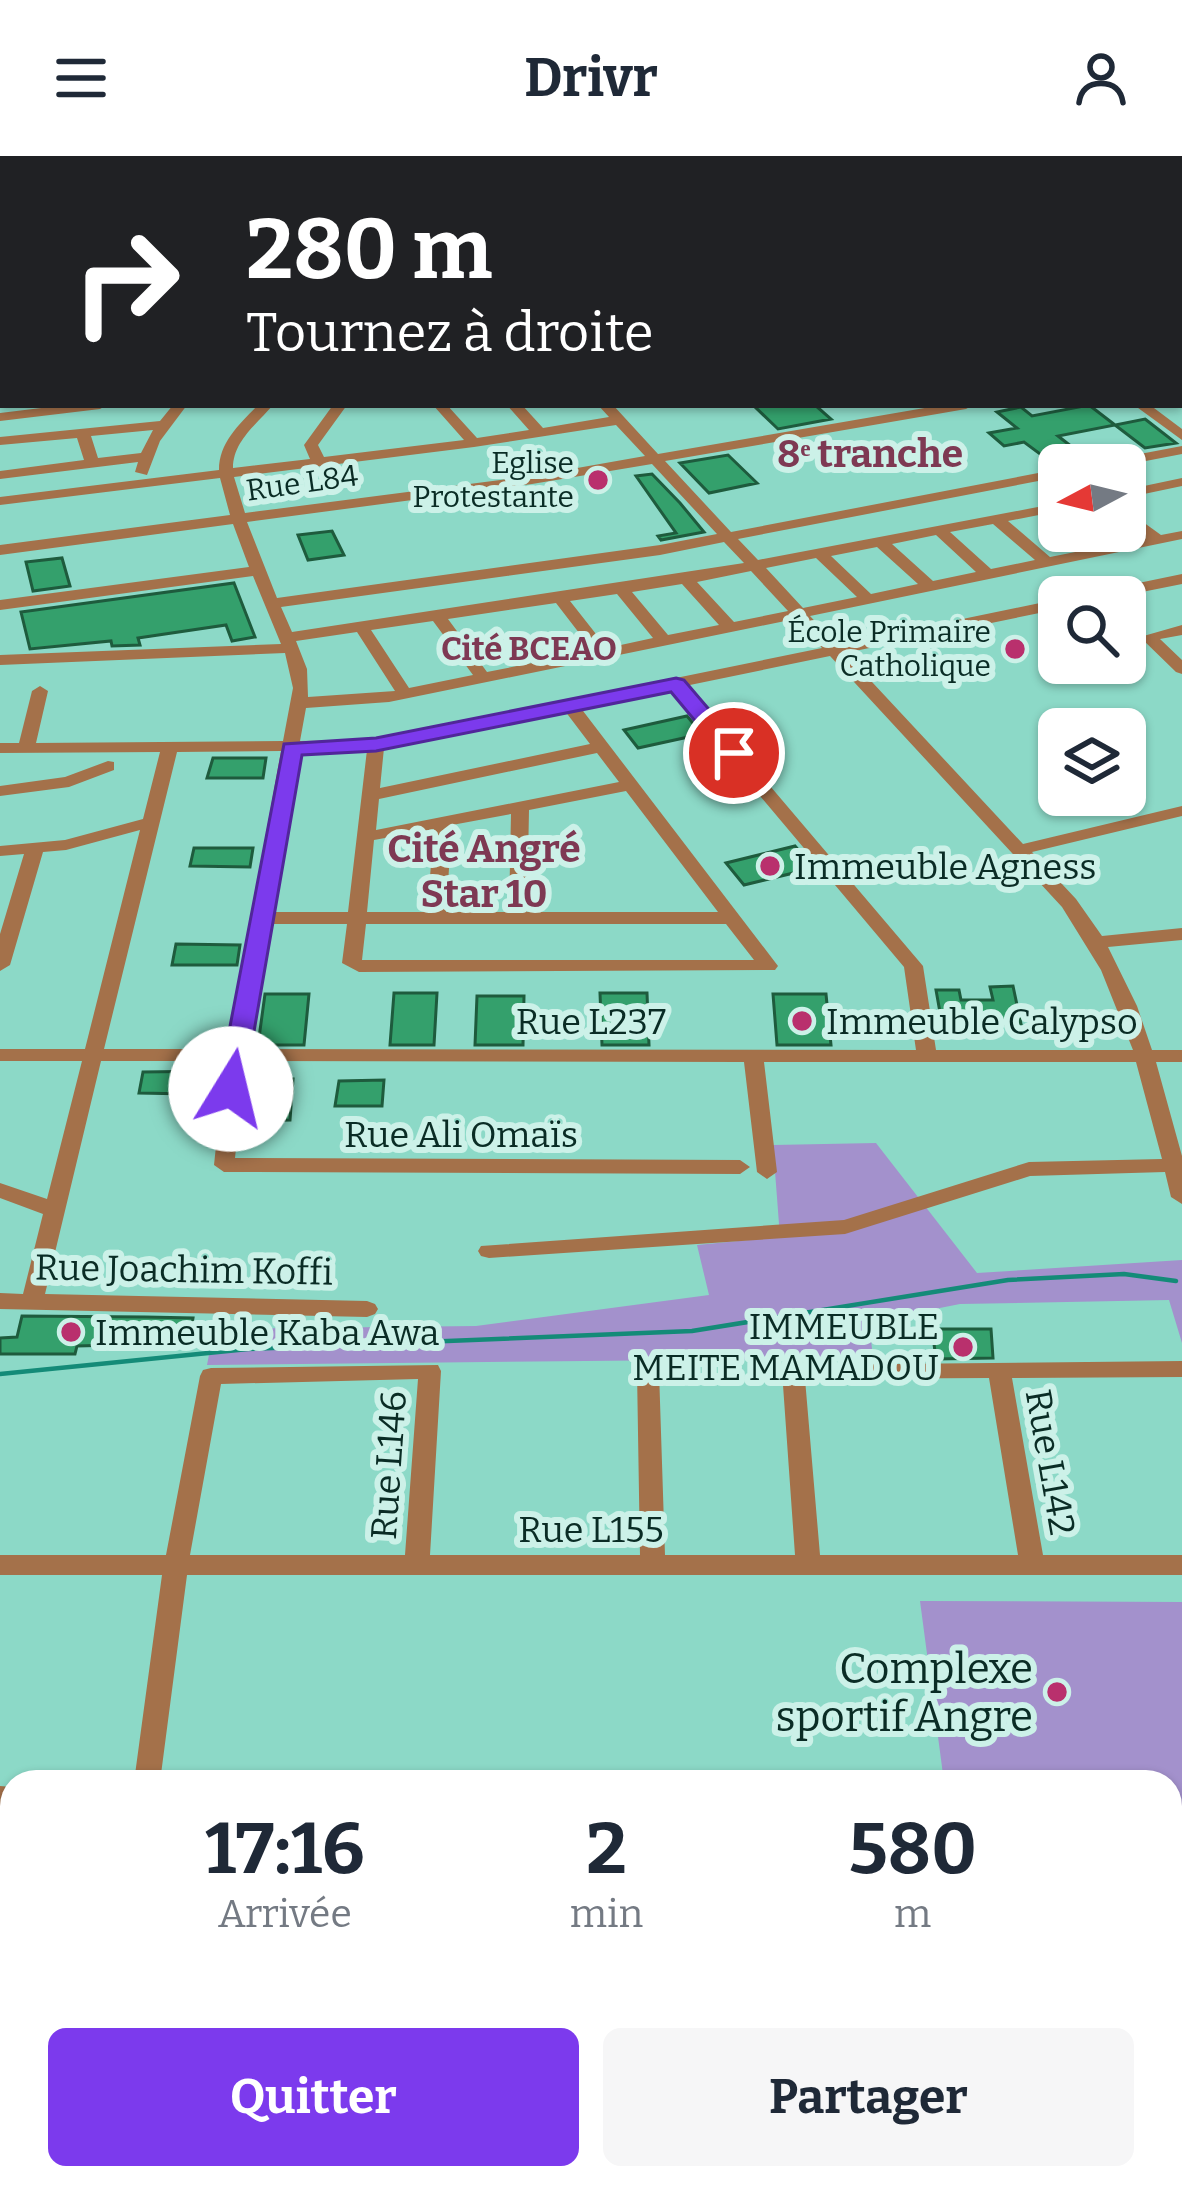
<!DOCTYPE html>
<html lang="fr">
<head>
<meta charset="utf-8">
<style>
	:root { --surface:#fff; --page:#f6f6f7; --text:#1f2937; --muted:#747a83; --accent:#7c3aed }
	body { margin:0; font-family:Bitter,serif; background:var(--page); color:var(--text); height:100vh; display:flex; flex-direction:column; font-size:45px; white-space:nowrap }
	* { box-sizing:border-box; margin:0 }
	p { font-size:39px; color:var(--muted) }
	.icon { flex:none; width:66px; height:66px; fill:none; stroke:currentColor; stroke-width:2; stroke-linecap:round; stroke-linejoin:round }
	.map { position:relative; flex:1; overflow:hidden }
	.details { position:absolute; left:0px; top:1614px; width:1182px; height:420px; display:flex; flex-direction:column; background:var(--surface); border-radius:36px 36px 0 0; box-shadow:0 3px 9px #0004 }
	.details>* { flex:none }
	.banner { position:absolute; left:0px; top:0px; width:1182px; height:252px; box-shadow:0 3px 9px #0004; background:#202124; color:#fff; overflow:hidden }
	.needle { width:78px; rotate:263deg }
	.fabs { position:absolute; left:1038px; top:288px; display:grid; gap:24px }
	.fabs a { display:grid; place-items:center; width:108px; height:108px; border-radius:18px; background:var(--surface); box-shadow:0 3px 9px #0004; font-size:60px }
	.pin { position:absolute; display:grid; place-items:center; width:102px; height:102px; color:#fff; margin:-51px; border:6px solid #fff; border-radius:50%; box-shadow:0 3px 12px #0007 }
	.me { position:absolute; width:132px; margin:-66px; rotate:9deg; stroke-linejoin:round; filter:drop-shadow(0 0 9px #0008) }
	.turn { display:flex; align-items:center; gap:42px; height:252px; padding:0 48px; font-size:54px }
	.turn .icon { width:156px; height:156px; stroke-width:2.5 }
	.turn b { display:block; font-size:84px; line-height:102px }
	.eta { display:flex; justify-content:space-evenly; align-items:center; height:204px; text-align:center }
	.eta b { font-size:72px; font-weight:700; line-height:84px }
	.button { display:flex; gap:24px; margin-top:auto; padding:24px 48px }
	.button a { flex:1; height:138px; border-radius:18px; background:var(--accent); color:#fff; font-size:48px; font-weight:700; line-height:138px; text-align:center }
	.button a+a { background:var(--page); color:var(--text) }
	header { display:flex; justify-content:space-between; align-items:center; height:156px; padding:0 48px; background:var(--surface); font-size:54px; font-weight:700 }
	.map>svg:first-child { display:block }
</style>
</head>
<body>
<header><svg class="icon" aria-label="menu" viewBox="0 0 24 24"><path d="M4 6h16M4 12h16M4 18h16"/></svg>Drivr<svg class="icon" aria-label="person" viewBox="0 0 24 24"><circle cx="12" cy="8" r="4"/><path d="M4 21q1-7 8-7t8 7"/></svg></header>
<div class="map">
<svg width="1182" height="2034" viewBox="0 0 1182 2034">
	<rect width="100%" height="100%" fill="#8cd9c7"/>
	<path fill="#a391cc" d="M876,987L977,1117L1182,1104V1187L1169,1144L960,1148L869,1166L873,1202L207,1209L214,1173L476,1170L709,1139L697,1089L780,1081L773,989Z
		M920,1445L1182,1446V1718H1170V1626H944Z"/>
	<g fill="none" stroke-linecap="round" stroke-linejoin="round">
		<path stroke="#148b78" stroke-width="4.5" d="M0,1218L248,1193L692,1175L1008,1124L1124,1118L1176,1125"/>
	</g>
	<path fill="#34a06c" stroke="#1e5b3d" stroke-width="3" d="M753,249H815L831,263L778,273Z
		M1089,249L1115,269L1058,280L1090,305L1055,309L1024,286L1004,290L989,277L1017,272L997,256L1021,251L1032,260Z
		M1145,263L1176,287L1145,292L1115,269Z
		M728,299L757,327L709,337L680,307Z
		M652,318L680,347L704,376L661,384L658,380L676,377L636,320Z
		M332,375L344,399L308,404L298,379Z
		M62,402L70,430L33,435L26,406Z
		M234,427L255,481L232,485L226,469L138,482L140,489L112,490L111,485L30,493L21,456Z
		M687,560L702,578L638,592L624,574Z
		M213,602H266L263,622H207Z
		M795,690L814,712L744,729L726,707Z
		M194,692H253L250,711L190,710Z
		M176,788L240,789L237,809H172Z
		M1013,830L1021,868H1000L998,857L941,862L936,834H959L961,844H993L990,831Z
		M394,837H437L434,889H390Z
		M600,837H647L649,889H602Z
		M265,838H309L304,889H258Z
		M773,838H826L831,889H777Z
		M477,840H524L523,889H475Z
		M216,915V951H187L189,938L139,937L143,916Z
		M262,923H293L290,964L248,965L253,928Z
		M384,924L382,950H335L339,925Z
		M22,1160L145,1161L193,1162L189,1187L77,1190L75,1198H0V1182L17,1181Z
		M932,1173H991L993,1202L936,1203Z"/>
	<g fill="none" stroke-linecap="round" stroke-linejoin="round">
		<path fill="#a4714a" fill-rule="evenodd" d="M166,0H178V3H166Z
			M250,0H262L261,3H249Z
			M320,0H332V3H320Z
			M402,0H414V3H402Z
			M464,0H476L477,3H465Z
			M713,0H725L726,3H714Z
			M911,0H925L928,3H914Z
			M1084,0H1098L1101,3H1087Z
			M0,9H3V16H0Z
			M0,29H3V37H0Z
			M1179,53L1182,54V63L1179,62Z
			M0,58L3,59V67L0,66Z
			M3,77V85L0,86V78Z
			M1182,82V90L1179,91V83Z
			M3,97V105L0,106V98Z
			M1179,104L1182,105V114L1179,113Z
			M3,125V133L0,134V126Z
			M0,153H3V161H0Z
			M1179,167H1182V175H1179Z
			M0,182H3V190H0Z
			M1182,201V209L1179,210V202Z
			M3,220V228L0,229V221Z
			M66,249H107L100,253L0,265V257Z
			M173,249H187L160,285L147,319L135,316L138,306L0,323V315L84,304L77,282L0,289V281L160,265ZM153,274L141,297L98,302L91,280Z
			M258,249H273C257,268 233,285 233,312L310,303L304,289L333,249H347L318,289L324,301L464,284L433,249H447L477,282L529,274L507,249H522L543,272L609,261L598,249H613L658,298L942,249H973L966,253L665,305L731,376L1059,313V321L738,383L758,404L1059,347V355L1008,365L1050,401L1146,382L1125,364V353L1161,379L1182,375V383L810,460L837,489L1059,443V453L845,497L1023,688L1182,650V660L1032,696L1076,743L1102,780L1182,772V784L1108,791L1137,850L1152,894H1182V906H1156L1182,1000V1048L1171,1041L1165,1016L1030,1020L845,1078L489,1102L481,1100L478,1095L481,1090L844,1064L1029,1006L1162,1003L1136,906H764L777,1016L767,1023L757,1016L744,906L245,905L235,1002L740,1004L750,1011L740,1018L224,1016L214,1009L225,905H101L45,1138L367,1145L375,1148L378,1153L375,1158L367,1161L0,1153V1137L23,1138L43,1058L0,1042V1027L47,1043L82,905H0V893H85L140,674L66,694L43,696L10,809L0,815V778L24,698L0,700V690L65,684L143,663L160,596L0,597V587H19L32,535L40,530L48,535L36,587L283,585L293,532L285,497L0,509V499L281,488L253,420L0,454V444L249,411L233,368L0,399V389L230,359L220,322L0,349V341L219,314C219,286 240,268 258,249ZM616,269L645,300L532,320L245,357L234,321L474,291ZM652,308L717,378L660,389L277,442L247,366L532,328ZM993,368L1035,404L991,413L950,376ZM936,379L976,416L933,425L892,388ZM724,386L744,407L292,476L281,451L660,399ZM877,391L918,428L871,438L831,400ZM816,402L857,441L803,452L766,412ZM751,415L788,455L734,466L697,426ZM682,428L719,469L668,479L632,436ZM617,438L653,482L607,492L570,445ZM556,447L593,495L487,516L448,463ZM795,463L822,492L373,584L300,585L306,552L389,546ZM433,465L473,519L409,532L371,474ZM357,476L395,535L308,541L307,513L296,485ZM830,500L1062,751L1101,814L1133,894H936L923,810L685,530ZM670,533L904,811L916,894L247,893L268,768H347L342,807L359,816L775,814L778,810L580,551ZM565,555L590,588L380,632L384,592ZM367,594L348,756H270L298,595ZM281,595L227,893H104L177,596ZM597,597L619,626L376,674L379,643ZM626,635L718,756H527L529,654ZM511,658L509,756H446L452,669ZM434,673L427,756H367L374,684ZM366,768H726L754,804H362Z
			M1134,249H1150L1182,273V284Z
			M1182,290V298L1125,309H1096L1103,305Z
			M1182,322V330L1125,342V334Z
			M1182,418V428L1117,441H1087L1095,436Z
			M1182,469V479L1160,483L1182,504V518L1176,516L1140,481Z
			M108,605L114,606V614L69,631L0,640V630L65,621Z
			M1182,1205V1221L1012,1222L1043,1399H1182V1419H187L160,1626H134L162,1419H0V1399H166L200,1220L203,1214L211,1212L438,1209L441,1215L430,1399H640L637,1215L640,1209H656L659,1215L665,1399H795L782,1215L785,1209ZM989,1222L1018,1399H820L805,1223ZM418,1223L405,1399H190L221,1228Z
			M0,1630L12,1631V1653L0,1652Z
			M246,2022H280L285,2034H251Z
			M324,2022H361L355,2034H318Z
			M921,2022H956L950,2034H915Z"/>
	</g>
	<path fill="#7c3aed" stroke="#51269a" stroke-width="3" d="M676,522L684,524L742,592V602H726L671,536L376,595L302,599L244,933L240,939H222L218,933L284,588L376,582Z"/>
	<g fill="#b9306d" stroke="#ccf1e8" stroke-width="4.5">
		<circle cx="598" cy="324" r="12"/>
		<circle cx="1015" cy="493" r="12"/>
		<circle cx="770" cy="710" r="12"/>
		<circle cx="802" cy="865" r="12"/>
		<circle cx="71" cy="1176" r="12"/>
		<circle cx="963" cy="1191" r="12"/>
		<circle cx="1057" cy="1536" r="12"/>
	</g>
	<g text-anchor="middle" stroke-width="12" stroke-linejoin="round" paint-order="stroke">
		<g font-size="30" fill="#0a2c25" stroke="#ccf1e8" text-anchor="end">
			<text x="574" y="317">Eglise<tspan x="574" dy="34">Protestante</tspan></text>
			<text x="991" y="486">École Primaire<tspan x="991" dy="34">Catholique</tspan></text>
		</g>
		<g font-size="30" fill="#0a2c25" stroke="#ccf1e8">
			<text transform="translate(302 327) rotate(-8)" y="10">Rue L84</text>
		</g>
		<g font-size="33" font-weight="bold" fill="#7e3953" stroke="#ccf1e8">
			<text x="529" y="504">Cité BCEAO</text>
		</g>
		<g font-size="36" fill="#0a2c25" stroke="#ccf1e8" text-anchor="start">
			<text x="794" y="723">Immeuble Agness</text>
			<text x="826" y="878">Immeuble Calypso</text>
			<text x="939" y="1183" text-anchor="end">IMMEUBLE<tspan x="939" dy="41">MEITE MAMADOU</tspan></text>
			<text x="95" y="1189">Immeuble Kaba Awa</text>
		</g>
		<g font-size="36" fill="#0a2c25" stroke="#ccf1e8">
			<text x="591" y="878">Rue L237</text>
			<text x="461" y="991">Rue Ali Omaïs</text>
			<text transform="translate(184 1113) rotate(1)" y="13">Rue Joachim Koffi</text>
			<text transform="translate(1051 1306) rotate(80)" y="13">Rue L142</text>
			<text transform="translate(388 1309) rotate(-86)" y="13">Rue L146</text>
			<text x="591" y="1386">Rue L155</text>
		</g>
		<g font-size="39" font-weight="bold" fill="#7e3953" stroke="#ccf1e8">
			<text x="870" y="311">8ᵉ tranche</text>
		</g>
		<g font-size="39" font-weight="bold" fill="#7e3953" stroke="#ccf1e8">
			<text x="484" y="706">Cité Angré<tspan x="484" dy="45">Star 10</tspan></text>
		</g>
		<g font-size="42" fill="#0a2c25" stroke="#ccf1e8" text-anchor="end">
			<text x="1033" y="1527">Complexe<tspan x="1033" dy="48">sportif Angre</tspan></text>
		</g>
	</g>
</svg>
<div class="fabs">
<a><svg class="needle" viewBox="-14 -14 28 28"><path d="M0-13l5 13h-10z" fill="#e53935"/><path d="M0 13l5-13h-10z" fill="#747a83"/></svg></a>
<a><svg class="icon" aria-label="search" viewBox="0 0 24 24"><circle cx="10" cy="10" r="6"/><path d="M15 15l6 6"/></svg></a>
<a><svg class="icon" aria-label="layers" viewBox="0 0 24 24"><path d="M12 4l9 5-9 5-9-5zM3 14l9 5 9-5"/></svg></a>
</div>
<div class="pin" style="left:734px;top:597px;background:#d93025"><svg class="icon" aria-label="arrive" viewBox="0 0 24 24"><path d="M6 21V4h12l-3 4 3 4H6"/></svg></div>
<svg class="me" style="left:231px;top:933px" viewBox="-20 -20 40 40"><circle r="19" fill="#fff"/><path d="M0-13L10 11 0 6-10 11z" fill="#7c3aed"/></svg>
<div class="banner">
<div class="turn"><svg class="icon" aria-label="right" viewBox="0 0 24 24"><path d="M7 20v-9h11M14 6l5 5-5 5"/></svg><div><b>280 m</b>Tournez à droite</div></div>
</div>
<section class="details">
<div class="eta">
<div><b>17:16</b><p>Arrivée</p></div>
<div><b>2</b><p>min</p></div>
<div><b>580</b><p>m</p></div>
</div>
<div class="button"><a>Quitter</a><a>Partager</a></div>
</section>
</div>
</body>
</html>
